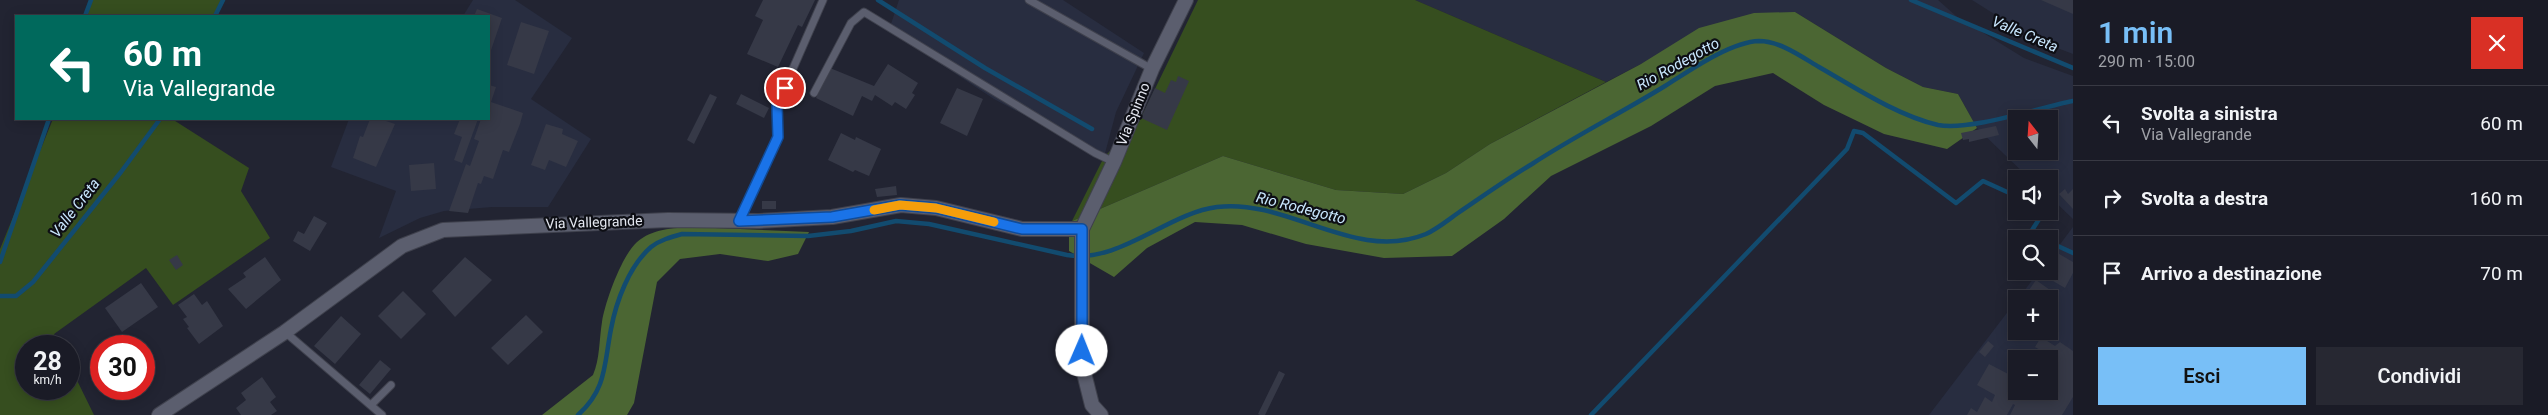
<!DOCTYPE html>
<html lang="it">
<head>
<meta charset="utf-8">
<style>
	:root { --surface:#1a1b26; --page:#272832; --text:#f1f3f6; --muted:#9fa1a7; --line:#383943; --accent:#78bff7 }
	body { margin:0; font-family:Roboto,sans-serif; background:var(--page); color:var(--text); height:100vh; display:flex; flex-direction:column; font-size:19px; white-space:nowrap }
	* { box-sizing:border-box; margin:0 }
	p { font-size:16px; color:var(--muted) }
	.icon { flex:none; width:28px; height:28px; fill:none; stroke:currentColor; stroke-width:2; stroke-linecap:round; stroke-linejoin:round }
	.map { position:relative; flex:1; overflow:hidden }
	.panel { display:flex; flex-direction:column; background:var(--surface); width:475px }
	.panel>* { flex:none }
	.hud { position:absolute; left:15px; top:15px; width:475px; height:105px; border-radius:0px; box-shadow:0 2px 12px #0003,0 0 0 1px var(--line); background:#00695c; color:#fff; overflow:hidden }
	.needle { width:32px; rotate:343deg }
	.fabs { position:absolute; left:2008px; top:110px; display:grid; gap:10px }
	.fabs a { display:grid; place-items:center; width:50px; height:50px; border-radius:0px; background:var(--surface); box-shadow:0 2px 12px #0003,0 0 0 1px var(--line); font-size:25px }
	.speed { position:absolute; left:15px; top:335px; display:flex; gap:10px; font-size:25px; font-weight:700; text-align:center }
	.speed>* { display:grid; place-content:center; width:65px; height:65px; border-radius:50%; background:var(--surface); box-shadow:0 2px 12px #0003,0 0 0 1px var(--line); line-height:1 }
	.speed small { font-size:12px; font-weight:400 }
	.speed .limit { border:8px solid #d22; background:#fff; color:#111 }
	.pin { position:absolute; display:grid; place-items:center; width:42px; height:42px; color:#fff; margin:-21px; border:2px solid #fff; border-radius:50%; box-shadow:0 1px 5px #0007 }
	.me { position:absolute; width:55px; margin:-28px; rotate:1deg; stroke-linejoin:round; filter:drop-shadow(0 0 4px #0008) }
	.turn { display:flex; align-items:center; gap:18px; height:105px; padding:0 25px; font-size:22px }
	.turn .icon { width:65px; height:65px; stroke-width:2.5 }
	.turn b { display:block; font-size:35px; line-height:42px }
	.round { display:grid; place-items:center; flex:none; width:52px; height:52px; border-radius:0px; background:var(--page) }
	.summary { display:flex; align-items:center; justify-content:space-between; height:85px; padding:0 25px }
	h1 { font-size:30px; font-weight:600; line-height:38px; color:var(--accent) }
	.button { display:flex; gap:10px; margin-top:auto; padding:10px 25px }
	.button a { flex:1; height:58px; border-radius:0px; background:var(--accent); color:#111; font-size:20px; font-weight:600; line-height:58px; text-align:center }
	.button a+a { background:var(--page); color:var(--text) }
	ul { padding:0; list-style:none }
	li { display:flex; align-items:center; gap:15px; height:75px; padding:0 25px; border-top:1px solid var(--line) }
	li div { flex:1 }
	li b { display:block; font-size:19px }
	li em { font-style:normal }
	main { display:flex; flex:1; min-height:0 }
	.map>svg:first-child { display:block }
</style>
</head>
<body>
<main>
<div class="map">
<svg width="2073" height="415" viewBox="0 0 2073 415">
	<rect width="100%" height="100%" fill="#222432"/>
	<path fill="#282d40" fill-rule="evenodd" d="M473,0H515L572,38L531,99L591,139L548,207H492L444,211L420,218L379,238L396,191L331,167L349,119H489V16H463Z
		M899,0H1063L1144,53L1116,112L1104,157L994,99L889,30Z
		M1415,0H1938L1956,16L2024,58L2073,76V219L2049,196V179H2030L1977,128L1958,94L1923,87L1886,68L1795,12L1641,64L1606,82ZM2016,119H2049V151H2016Z
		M1972,0H2073V54L2034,39Z
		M2073,227V415H1929L2016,301V331H2049V299H2018L2039,271H2049V259ZM2016,359H2049V391H2016Z"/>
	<path fill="#364e1f" d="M89,0H223L215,16H84Z
		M1198,0H1415L1606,82L1490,144L1446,173L1403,194L1336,190L1223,156L1072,221L1104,157L1139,122Z
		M53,119H172L249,168L241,191L270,238L173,305L146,268L54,334L60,346H26V389H69V364L94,415H0V249Z"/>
	<path fill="#4b6633" d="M1795,12L1886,68L1923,87L1958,94L1977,128L1947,149L1884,134L1824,105L1773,73L1715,86L1651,126L1551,176L1504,219L1452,256L1384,258L1306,244L1242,225L1195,222L1147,248L1114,277L1069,251V233L1072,221L1223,156L1336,190L1403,194L1446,173L1490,144L1641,64L1699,28L1754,13Z
		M691,227L809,232L798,254L768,261L720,254L680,259L657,282L634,403L627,415H542L593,375C600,359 599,340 602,322C605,302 622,255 637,242C652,229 673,228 691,227Z"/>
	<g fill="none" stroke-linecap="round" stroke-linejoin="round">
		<path stroke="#124b6f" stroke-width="4.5" d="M878,0L985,68L1092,129
			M1911,0L2073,68
			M85,16L91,0
			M215,16L223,0
			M2040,239L2029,235L2041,216L2040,211
			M2049,242L2073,253
			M0,262L49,119
			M0,296H16L33,282L121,172L160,119
			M578,415C607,389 604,364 611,329C616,302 629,266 651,247C660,240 671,237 682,234L808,236L851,231L896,221L929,224L1067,255C1119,264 1168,213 1217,207C1288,198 1355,263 1426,234C1437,229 1448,220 1458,213C1483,196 1507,179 1532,164C1575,136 1621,113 1665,86C1689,71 1730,42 1759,41C1780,41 1802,57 1819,67C1854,87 1898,116 1938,125C1970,131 2038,108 2073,101
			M1591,415L1847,149L1854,131L1863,133L1956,203L1983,181L2016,196"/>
	</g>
	<path fill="#363947" d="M763,0H815L802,27L798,25L778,67L747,54L763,20L755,16Z
		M2041,0H2073V14Z
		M477,9L502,18L489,56V16H474Z
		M521,22L549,31L534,74L507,65Z
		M888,64L918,83L912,93L915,95L906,109L895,102L892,106L875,95L872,101L862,96L853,116L816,98L830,68L874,86Z
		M1178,76L1189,81L1167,130L1141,118L1155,88L1165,93L1171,80L1176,82Z
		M489,85L496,87L491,102L523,113L520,124L509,152L503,150L493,179L484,176L481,184L478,183L468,213L449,211L466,164L470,166L479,141L474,139L481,119H489Z
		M957,88L983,99L967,136L940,123Z
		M710,94L717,97L694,144L687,140Z
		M741,94L769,108L764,118L736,104Z
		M370,119H380L395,124L376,167L353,158L360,136L363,137Z
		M460,119H478L462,163L454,160L462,137L454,134Z
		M546,124L563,129L562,134L578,141L566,167L549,160L545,170L531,165Z
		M1996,126L1999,135L1969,142V139L1963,140L1961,133Z
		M841,133L855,140L856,137L881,149L869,176L855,170L853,172L828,160Z
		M434,163L436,189L411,191L409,165Z
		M896,186L897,195L877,197L875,189Z
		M2065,189L2068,194L2073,189V209L2059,194Z
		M762,201H776V209H762Z
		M314,216L327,223L310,251L293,241L298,231L304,234Z
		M2054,251L2073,262V273L2065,288L2041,274L2043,271H2049V261Z
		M177,255L183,265L176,270L169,260Z
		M265,257L281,280L246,309L228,289L246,277L243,273Z
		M465,257L492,280L455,317L432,291Z
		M2036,280L2050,290L2044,299H2040L2029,290Z
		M141,283L158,307L122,332L105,308Z
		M403,291L426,314L401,339L378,316Z
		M194,294L202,305L207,301L223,326L199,344L187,328L189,327L183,319L187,317L178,305Z
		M526,315L543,332L508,365L491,348Z
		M341,316L361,334L335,364L314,346Z
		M2041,337L2055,346L2060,342L2073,351V397L2062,415H2010L2015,405L2013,404L2007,415H1967L1971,408L1977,412L1985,397L1992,402L1995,395L1977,385L1989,364L2016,378V391H2049V366L2053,357L2035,347Z
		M1988,341L1994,346L1985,357L1979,352Z
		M380,360L391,369L370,394L359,385Z
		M144,370L151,380L144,386Z
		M1279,371L1285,374L1265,415H1260L1258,414Z
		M262,377L276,397L270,402L277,411L271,415H241L236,408L246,400L241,393Z
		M104,389H133L128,392L126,389L112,400Z"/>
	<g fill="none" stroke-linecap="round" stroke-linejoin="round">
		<g stroke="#3f414d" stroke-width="9">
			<path id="service" d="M1029,0L1152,69
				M814,93L851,23L864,12L1095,153L1114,162
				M739,221L778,137L777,105L823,0
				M285,332L382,415
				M371,405L391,385"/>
		</g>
		<g stroke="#3f414d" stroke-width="16">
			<path id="minor" d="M159,415L285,332L402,246L443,230L668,220L759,221L832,217L901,205L936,208L1022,229H1082
				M1101,415L1092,405L1082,365V229L1114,162L1152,69L1186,0"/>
		</g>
		<use href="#service" stroke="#5b5e6e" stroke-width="7"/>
		<use href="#minor" stroke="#5b5e6e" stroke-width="14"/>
	</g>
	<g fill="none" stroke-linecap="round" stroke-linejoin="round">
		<g stroke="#114b97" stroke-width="12">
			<path id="route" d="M785,88L777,105L778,137L739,221L832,217L900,205L936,208L1022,229H1082V351"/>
		</g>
		<use href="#route" stroke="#1a73e8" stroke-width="9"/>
		<path stroke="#f59e0b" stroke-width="9" d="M874,210L900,205L936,208L994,222"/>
	</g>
	<g text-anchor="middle" stroke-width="4.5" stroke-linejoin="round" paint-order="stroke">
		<g font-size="14" fill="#e4e7f0" stroke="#0d0e14">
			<text transform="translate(1133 114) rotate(-68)" y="5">Via Spinno</text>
			<text transform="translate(594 222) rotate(-2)" y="5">Via Vallegrande</text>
		</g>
		<g font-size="15" font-style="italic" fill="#c9e7fe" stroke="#0d0e14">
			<text transform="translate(2025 34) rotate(23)" y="5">Valle Creta</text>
			<text transform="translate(1678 64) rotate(-29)" y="5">Rio Rodegotto</text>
			<text transform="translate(75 208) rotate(-52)" y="5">Valle Creta</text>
			<text transform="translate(1301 208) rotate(14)" y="5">Rio Rodegotto</text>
		</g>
	</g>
</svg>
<div class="fabs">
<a><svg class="needle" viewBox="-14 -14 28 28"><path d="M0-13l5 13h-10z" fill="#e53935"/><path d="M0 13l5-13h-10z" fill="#9fa1a7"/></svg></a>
<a><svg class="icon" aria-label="sound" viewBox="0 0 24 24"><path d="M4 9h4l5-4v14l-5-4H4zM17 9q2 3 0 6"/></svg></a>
<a><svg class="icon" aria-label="search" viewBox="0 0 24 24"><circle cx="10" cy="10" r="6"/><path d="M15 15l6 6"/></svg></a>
<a>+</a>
<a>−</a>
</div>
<div class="speed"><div>28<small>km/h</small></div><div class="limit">30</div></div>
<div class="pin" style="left:785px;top:88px;background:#d93025"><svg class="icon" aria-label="arrive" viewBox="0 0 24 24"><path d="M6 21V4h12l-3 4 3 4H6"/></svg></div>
<svg class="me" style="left:1082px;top:351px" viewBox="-20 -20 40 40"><circle r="19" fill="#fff"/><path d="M0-13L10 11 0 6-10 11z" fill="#1a73e8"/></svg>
<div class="hud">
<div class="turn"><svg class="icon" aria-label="left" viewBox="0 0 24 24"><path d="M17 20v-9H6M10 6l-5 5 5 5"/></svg><div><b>60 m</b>Via Vallegrande</div></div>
</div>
</div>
<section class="panel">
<div class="summary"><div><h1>1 min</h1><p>290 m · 15:00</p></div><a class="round" style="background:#d93025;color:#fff"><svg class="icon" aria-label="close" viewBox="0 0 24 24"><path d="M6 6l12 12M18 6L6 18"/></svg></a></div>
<ul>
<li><svg class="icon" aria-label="left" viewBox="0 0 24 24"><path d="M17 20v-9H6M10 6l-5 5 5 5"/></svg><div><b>Svolta a sinistra</b><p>Via Vallegrande</p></div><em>60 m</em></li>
<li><svg class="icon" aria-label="right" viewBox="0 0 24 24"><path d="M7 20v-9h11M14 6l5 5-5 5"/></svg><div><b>Svolta a destra</b></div><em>160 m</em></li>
<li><svg class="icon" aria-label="arrive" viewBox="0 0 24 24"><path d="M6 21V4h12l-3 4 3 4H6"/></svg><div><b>Arrivo a destinazione</b></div><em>70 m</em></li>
</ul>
<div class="button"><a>Esci</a><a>Condividi</a></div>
</section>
</main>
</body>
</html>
